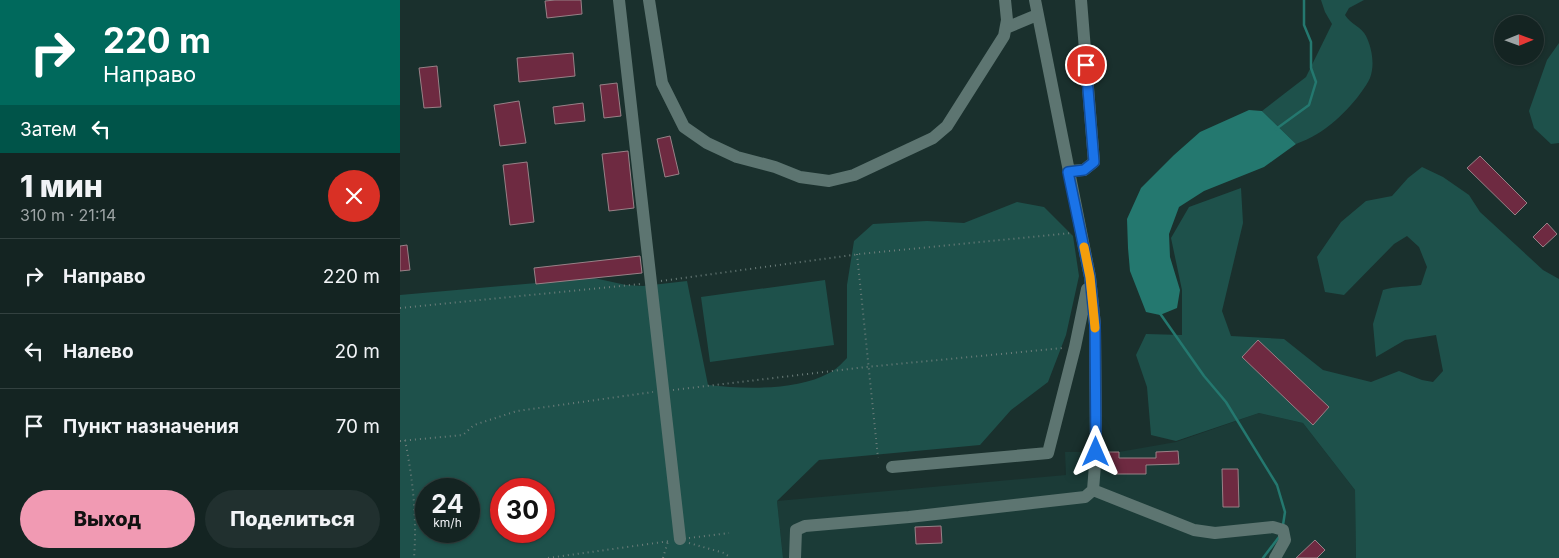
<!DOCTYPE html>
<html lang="ru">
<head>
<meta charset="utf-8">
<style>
	:root { --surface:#142422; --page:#21302f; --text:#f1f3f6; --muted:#9da4a5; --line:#334140; --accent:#f19ab3 }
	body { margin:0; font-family:Inter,sans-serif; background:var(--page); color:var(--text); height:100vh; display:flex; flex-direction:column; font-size:19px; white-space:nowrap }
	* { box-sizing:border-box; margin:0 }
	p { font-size:16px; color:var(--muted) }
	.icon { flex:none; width:28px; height:28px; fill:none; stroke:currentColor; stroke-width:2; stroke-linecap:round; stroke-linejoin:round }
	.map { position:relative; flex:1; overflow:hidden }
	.side { display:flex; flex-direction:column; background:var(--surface); width:400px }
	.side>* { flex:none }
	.banner { background:#00695c; color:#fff; overflow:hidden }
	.needle { width:32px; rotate:89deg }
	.buttons { position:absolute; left:1094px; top:15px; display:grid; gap:10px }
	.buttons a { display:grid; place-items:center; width:50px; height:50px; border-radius:50%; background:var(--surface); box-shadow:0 1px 4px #0004,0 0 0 1px var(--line); font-size:25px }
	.speed { position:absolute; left:15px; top:478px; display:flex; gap:10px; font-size:25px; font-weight:700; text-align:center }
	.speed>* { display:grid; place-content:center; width:65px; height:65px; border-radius:50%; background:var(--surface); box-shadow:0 1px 4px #0004,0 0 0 1px var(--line); line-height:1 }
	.speed small { font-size:12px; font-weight:400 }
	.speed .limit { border:8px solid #d22; background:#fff; color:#111 }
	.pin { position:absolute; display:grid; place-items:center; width:42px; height:42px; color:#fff; margin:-21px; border:2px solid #fff; border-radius:50%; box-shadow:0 1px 5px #0007 }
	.me { position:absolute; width:55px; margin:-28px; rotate:0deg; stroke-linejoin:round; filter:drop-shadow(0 0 4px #0008) }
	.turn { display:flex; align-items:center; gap:18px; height:105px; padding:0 20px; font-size:22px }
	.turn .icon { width:65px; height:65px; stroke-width:2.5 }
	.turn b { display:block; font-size:35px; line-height:42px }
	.then { display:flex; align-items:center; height:48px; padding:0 20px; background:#0003; gap:10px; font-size:19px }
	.round { display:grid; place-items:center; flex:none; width:52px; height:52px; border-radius:26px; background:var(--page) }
	.summary { display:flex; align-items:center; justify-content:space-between; height:85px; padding:0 20px }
	h1 { font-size:30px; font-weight:800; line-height:38px }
	.button { display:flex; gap:10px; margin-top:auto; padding:10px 20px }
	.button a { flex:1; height:58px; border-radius:30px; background:var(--accent); color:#111; font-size:20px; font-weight:800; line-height:58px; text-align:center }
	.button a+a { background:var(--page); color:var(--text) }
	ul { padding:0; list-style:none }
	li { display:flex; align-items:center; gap:15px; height:75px; padding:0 20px; border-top:1px solid var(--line) }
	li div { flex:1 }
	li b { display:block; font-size:19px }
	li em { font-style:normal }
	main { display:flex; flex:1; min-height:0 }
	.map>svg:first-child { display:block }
</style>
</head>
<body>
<main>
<section class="side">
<div class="banner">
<div class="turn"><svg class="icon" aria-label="right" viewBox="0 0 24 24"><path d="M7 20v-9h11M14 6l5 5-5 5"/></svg><div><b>220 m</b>Направо</div></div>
<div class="then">Затем<svg class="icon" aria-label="left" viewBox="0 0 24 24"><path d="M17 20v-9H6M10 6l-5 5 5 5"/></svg></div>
</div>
<div class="summary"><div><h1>1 мин</h1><p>310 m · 21:14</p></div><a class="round" style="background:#d93025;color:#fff"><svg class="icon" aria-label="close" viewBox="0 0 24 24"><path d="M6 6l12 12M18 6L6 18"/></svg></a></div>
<ul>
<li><svg class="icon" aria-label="right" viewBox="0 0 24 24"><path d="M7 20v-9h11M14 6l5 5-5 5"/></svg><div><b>Направо</b></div><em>220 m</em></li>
<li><svg class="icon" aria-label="left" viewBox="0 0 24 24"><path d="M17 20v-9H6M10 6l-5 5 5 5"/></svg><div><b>Налево</b></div><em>20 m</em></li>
<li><svg class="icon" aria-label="arrive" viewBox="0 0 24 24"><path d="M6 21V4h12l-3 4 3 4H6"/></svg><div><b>Пункт назначения</b></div><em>70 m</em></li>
</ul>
<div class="button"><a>Выход</a><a>Поделиться</a></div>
</section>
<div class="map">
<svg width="1159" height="558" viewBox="0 0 1159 558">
	<rect width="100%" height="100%" fill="#1a302d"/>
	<path fill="#1b3b37" d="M859,413L903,423L955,490L956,558H383L377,501L666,475L665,452H719L776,442Z"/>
	<path fill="#1e514b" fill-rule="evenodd" d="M921,0H964L949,8L945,15C950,24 962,27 966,36C972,48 975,65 970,78C961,97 935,124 917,134C911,138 903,141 896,144L862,111L906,77L932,24L925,12Z
		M1159,43V143L1151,144L1134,128L1129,111L1147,60Z
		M1022,167L1043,177L1069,195L1080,212L1143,270L1159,279V558H956L955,490L903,423L859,413L776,441L751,435L747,387L736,355L746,334L782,335V290L771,238L789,207L841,188L843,223L822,311L831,336L884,339L923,370L971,382L999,371L1022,380L1033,382L1043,371L1036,335L1005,340L976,357L973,324L983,290C996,286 1008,287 1021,285L1027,267L1019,247L1007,236L994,244L944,295L925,292L917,257L941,222L966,201L992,196L1008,178Z
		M617,202L644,207L673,236L679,276L666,335L648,382L611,410L580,445L419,460L377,501L383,558H0V295L194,278L226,285L243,286L287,281L308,385C344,389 397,391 429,373C436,370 442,363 447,358V285L454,241L473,224L527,221L564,223ZM26,489H69V531H26ZM101,489H144V531H101Z
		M425,280L434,345L310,362L301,297Z"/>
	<path fill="#24786f" d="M849,110L862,111L896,144L864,167L804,191L779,207L769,234L770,257L780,290L777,308L760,315L746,312L730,271L728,248L727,219L741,188L774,155L800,132Z"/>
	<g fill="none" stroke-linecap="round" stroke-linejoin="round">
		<path stroke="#24786f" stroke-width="2.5" d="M876,129L909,105L916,82L911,68V42L904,25V0
			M759,312L804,376L826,402L877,485L885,512L883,525
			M863,558L879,537"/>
	</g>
	<path fill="#6e2a41" stroke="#988187" d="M155,0H181L182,14L147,18L145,1Z
		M173,53L175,76L119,82L117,58Z
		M37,66L41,107L24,108L19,68Z
		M217,83L221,116L204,118L200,85Z
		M119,101L126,143L100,146L94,105Z
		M183,103L185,121L155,124L153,107Z
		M270,136L279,174L265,177L257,139Z
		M228,151L234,208L209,211L202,154Z
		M1080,156L1127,203L1115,215L1067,168Z
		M127,162L134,222L110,225L103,165Z
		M1147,223L1157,234L1143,247L1133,237Z
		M7,245L10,270L0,271V246Z
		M240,256L242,273L136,284L134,268Z
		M858,340L929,407L913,425L842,357Z
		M778,451L779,464L746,465V474H714V466L706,465V452H719V458H756V452Z
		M822,469H838L839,507H823Z
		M541,526L542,543L516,544L515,527Z
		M915,540L925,550L917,558H896Z"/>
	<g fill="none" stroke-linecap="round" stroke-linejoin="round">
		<path stroke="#6b7d7a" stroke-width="2" stroke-dasharray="1 4" stroke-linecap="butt" d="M457,254L478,458
			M261,281L460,254L671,233
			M0,308L241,284
			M273,390L466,367L663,348
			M5,440C13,480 17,518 14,558
			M0,441L63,435L74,425L117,411L253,392
			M289,538L329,533
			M289,543L324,553L331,558
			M148,558L270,541
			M263,558L268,541"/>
		<path stroke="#5d7571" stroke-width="12" d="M219,0L280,539
			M249,0L262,83L284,127L307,143L337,157L375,167L400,177L429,181L454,175L533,138L547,126L604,36L607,20L605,0
			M606,28L637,15
			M669,171L684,170L694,162L681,0
			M492,467L648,453L675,347L687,289
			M693,490L794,530L815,533L873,527L883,530L885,540L875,558
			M395,558L396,530L405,526L509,517L685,497L693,490L696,452L695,325L690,277L635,0"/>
	</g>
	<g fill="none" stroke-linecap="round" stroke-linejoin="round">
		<g stroke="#114b97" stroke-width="12">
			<path id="route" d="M686,65L694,162L684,170L668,172L690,277L695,325L696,452"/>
		</g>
		<use href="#route" stroke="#1a73e8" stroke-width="9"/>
		<path stroke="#f59e0b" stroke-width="9" d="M684,247L690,277L695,328"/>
	</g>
</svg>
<div class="buttons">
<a><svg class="needle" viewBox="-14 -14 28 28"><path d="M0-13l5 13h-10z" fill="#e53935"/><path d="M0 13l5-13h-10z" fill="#9da4a5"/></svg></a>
</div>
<div class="speed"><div>24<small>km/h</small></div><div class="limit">30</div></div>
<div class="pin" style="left:686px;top:65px;background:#d93025"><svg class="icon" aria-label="arrive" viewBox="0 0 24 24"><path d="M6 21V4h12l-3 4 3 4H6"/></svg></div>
<svg class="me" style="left:696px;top:452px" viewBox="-20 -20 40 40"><path d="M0-17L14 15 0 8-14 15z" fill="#1a73e8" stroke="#fff" stroke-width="4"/></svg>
</div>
</main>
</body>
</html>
